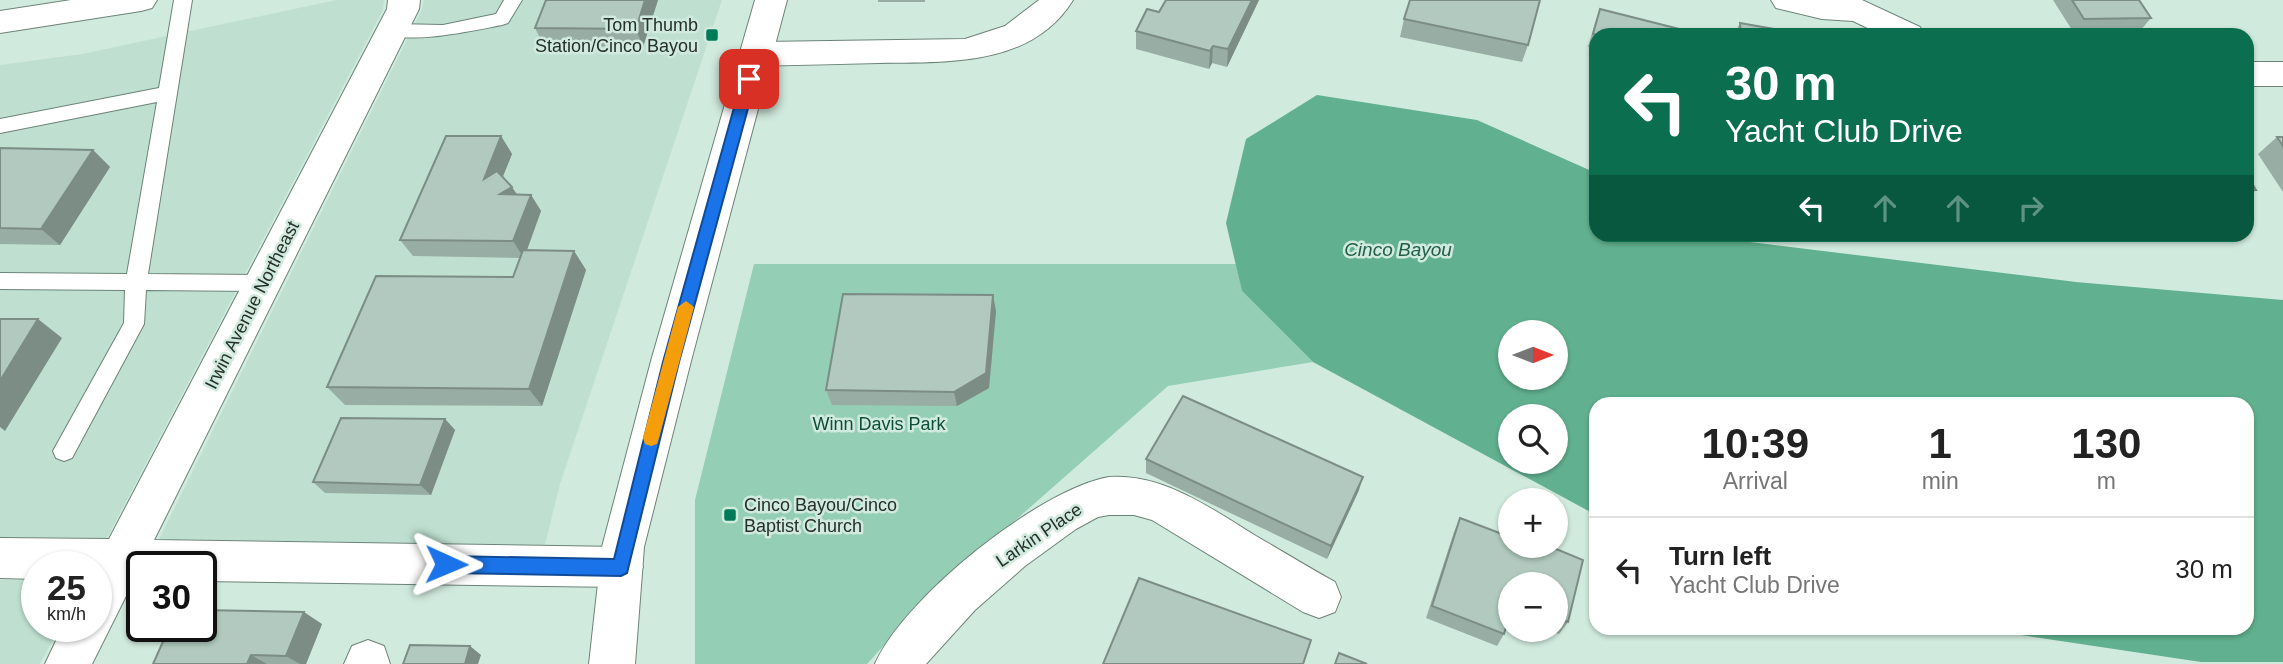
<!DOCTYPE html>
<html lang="en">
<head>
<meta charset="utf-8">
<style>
	:root { --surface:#fff; --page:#f6f6f6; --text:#222; --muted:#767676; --line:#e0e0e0 }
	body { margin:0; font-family:Helvetica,sans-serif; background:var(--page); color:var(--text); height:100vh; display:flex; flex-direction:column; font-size:26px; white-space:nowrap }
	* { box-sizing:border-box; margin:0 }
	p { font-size:23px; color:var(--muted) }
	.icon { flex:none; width:38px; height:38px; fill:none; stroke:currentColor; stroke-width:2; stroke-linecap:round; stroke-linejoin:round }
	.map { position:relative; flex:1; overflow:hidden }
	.panel { position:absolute; left:1589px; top:397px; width:665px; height:238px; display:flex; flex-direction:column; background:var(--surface); border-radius:21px; box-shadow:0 2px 5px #0004 }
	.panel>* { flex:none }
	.top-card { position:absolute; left:1589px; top:28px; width:665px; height:214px; border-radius:21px; box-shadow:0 2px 5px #0004; background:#0b6e4f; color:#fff; overflow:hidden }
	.needle { width:46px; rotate:90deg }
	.tools { position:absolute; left:1498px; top:320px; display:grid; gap:14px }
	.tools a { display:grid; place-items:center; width:70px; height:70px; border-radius:50%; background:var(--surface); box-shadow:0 2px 5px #0004; font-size:35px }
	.speed { position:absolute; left:21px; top:551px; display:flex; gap:14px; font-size:35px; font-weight:700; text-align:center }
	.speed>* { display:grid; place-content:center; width:91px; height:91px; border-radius:50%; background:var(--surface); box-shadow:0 2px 5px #0004; line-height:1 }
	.speed small { font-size:18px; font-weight:400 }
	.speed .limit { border:4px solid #111; border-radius:10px; background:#fff; color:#111 }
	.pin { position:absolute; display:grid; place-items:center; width:60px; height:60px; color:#fff; margin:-30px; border-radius:14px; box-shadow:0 4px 10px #0006 }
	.me { position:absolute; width:77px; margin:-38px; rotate:91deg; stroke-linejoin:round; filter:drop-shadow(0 0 5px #0008) }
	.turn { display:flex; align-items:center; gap:24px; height:147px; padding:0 21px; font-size:32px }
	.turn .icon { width:91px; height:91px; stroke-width:2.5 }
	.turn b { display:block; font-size:49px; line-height:60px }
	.lanes { display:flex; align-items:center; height:66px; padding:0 21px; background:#0003; justify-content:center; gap:35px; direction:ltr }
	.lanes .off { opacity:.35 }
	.eta { display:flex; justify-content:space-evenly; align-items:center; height:119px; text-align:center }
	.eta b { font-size:42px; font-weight:700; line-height:49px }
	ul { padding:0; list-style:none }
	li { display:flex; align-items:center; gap:21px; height:105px; padding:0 21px; border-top:2px solid var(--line) }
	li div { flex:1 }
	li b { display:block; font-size:26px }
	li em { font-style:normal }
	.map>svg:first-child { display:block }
</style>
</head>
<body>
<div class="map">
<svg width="2283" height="664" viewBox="0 0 2283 664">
	<rect width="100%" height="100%" fill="#d1eade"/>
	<path fill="#bfe0d1" d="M336,0H384L383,10L107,538L0,537V65L82,54Z
		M424,0H722L560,484L545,545L159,539L422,9Z
		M0,580H37V626L60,627L40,664H0Z"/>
	<path fill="#94ceb4" d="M754,264H1236L1242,291L1313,362L1168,386L927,598L867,664H695V500Z"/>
	<path fill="#61b190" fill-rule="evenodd" d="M1317,95L1477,120L1596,173V234L1733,235L1750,242L2076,282L2283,300V662H2201L1974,628H2247V404H1596V515L1313,362L1242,291L1226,223L1246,139ZM1510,332H1556V378H1510ZM1510,416H1556V462H1510Z"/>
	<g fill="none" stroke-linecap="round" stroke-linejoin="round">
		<g stroke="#6c8378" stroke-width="2">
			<path id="lane" d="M174,0H192L148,274L263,275L270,277L273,283L270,289L263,291L146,290L144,324L72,458L64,461L56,458L53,451L124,323L125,290L0,289V273L127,274L157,102L0,133V119L159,88Z
				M504,0H522L508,23L502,25C481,29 397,48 384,30L393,24L443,25L496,14Z"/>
		</g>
		<g stroke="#6c8378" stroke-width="2">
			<path id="street" d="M388,0H420L419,9L154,540L621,547L636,553L643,567L636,581L621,587L201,581V567H142V580H134L92,664H45L63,626H96V567H37V579L0,578V538L109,539L387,9Z
				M1039,0H1073C1032,67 947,62 879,63C838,64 797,65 756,66L744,62L740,54L744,46L756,42L965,39L1005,26Z
				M1771,0H1862L1920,27L1925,35H1882L1853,21L1822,19L1776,8Z
				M2247,62H2283V86H2247Z
				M1109,477C1163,473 1212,509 1256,536C1282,551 1308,567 1335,582L1341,597L1335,612L1319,618L1303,612L1152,520L1134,515H1109L1098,517L1076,529L1025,566L975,610L926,664H875C903,599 1039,489 1109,477Z
				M368,640L384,646L390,664H344L352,646Z"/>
		</g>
		<g stroke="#6c8378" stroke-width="2">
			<path id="secondary" d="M71,0H157L152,8L141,11L0,33V11Z
				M755,0H787L691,361L644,547L635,664H589L602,547L651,361Z"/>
		</g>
		<use href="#lane" fill="#fff" fill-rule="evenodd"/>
		<use href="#street" fill="#fff" fill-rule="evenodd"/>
		<use href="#secondary" fill="#fff" fill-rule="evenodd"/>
	</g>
	<path fill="#98ada3" d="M546,0H658L643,47L544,46L535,28Z
		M878,0H925V2H878Z
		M1259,0L1227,67L1212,63L1209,69L1136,49V31L1159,12Z
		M2053,0H2139L2151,18L2140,31L2074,33Z
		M1600,9L1596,35V49L1588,47L1595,23Z
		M1404,19L1528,45L1522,62L1400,37Z
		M1740,23L1781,35H1734Z
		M501,136L512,154L503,176L517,194L531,195L541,211L527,250L574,251L586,270L542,406L345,405L327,387L513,277L520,258L413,256L400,240Z
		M2277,137H2283V192L2258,154Z
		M0,148L93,150L110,167L60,245L0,244Z
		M2247,175L2256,190L2247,198Z
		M996,311L989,388L957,406L832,405L826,390Z
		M445,419L455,430L431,495L325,493L313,482Z
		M1146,459L1359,490L1327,559L1146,473Z
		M1460,518L1510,537V546H1549L1583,560L1568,622L1559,634L1549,630H1556V584H1510V615L1504,634L1497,646L1426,618L1454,532Z
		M322,624L306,664H153Z"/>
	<path fill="#7c8d85" d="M645,0H658L643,47L636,29Z
		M1252,0H1259L1227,67L1228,49Z
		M1213,46L1212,63L1209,69L1210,51Z
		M501,136L512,154L495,196L484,179Z
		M93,150L110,167L60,245L41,229Z
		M512,187L523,204L500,194Z
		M531,195L541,211L524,258L513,241Z
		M574,251L586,270L542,406L529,389Z
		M993,295L996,311L989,388L957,406L954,392Z
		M38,319L62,338L5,431L0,427V381Z
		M445,419L455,430L431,495L420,485Z
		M1363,477L1359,490L1327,559L1331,546Z
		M304,612L322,624L306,664H300L286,656Z
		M470,646L481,655L478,664H465Z
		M251,655L267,664H247Z"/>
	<path fill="#b1c9be" stroke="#7c8d85" stroke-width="2" d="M546,0H645L636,29L535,28Z
		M1166,0H1252L1228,49L1213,46L1210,51L1136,31L1147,9L1159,12Z
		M1410,0H1540L1528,45L1404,19Z
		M2072,0H2139L2151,18L2084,19Z
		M1600,9L1703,35H1598L1593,34Z
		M1740,23L1780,30L1781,35H1741Z
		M446,136H501L484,179L497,171L512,187L500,194L531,195L513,241L400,240Z
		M2277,137H2283V146Z
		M0,148L93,150L41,229L0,228Z
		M2247,175L2256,190H2247Z
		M523,250L574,251L529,389L327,387L376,276L513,277Z
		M843,294L993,295L986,373L954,392L826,390Z
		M0,319H38L0,381Z
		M1183,396L1363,477L1331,546L1146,459Z
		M341,418L445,419L420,485L313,482Z
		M1460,518L1510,537V546H1549L1583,560L1568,622L1556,617V584H1510V612L1504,634L1432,606Z
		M1139,578L1311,640L1303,664H1103Z
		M201,610L304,612L286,656L251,655L247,664H153L170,626H201Z
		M410,645L470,646L465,664H403Z
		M1339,653L1367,664H1335Z"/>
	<path fill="#1a73e8" stroke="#114b97" stroke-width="2" d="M749,74L756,79L679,362L627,573L621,576L446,573L440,570L437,564L440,558L446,556L614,559L663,362L742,79Z"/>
	<path fill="#f59e0b" d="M686,301L694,307L659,438L657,444L651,446L645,444L643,438L678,307Z"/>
	<g fill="#007b59" stroke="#d1eade" stroke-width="2.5">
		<rect x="705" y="28" width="14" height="14" rx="3.5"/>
		<rect x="723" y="508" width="14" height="14" rx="3.5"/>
	</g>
	<g text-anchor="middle" stroke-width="5" stroke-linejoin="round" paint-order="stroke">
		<g font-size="18" fill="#26302b" stroke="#d1eade" text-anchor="end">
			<text x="698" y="31">Tom Thumb<tspan x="698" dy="21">Station/Cinco Bayou</tspan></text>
			<text x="744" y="511" text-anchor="start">Cinco Bayou/Cinco<tspan x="744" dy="21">Baptist Church</tspan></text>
		</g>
		<g font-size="18" fill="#26302b" stroke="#d1eade">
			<text transform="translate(252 305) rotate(-63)" y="6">Irwin Avenue Northeast</text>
			<text transform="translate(1039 535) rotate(-34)" y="6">Larkin Place</text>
		</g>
		<g font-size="18" fill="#0d4f39" stroke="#d1eade">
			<text x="879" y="430">Winn Davis Park</text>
		</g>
		<g font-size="19" font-style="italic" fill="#226049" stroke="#d1eade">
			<text x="1398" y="256">Cinco Bayou</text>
		</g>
	</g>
</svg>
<div class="tools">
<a><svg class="needle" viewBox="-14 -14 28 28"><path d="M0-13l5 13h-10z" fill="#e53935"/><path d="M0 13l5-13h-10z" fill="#767676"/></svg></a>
<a><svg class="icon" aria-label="search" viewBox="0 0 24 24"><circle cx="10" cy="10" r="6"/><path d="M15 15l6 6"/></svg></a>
<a>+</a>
<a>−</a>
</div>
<div class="speed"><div>25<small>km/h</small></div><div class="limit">30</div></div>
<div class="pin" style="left:749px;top:79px;background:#d93025"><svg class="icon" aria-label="arrive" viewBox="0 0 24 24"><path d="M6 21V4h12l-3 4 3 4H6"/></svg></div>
<svg class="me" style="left:446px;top:564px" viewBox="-20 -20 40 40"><path d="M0-17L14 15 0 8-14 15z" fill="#1a73e8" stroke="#fff" stroke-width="4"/></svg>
<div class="top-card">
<div class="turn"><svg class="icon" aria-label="left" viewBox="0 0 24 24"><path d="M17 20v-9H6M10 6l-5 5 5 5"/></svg><div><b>30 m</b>Yacht Club Drive</div></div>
<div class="lanes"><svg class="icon" aria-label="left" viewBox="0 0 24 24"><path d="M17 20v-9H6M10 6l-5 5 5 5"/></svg><svg class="icon off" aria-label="ahead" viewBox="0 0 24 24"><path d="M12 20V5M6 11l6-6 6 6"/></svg><svg class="icon off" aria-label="ahead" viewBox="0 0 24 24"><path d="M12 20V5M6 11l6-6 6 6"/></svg><svg class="icon off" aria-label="right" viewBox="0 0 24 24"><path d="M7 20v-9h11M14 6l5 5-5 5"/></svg></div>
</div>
<section class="panel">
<div class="eta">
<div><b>10:39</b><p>Arrival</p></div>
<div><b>1</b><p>min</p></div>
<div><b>130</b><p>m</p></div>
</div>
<ul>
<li><svg class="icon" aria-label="left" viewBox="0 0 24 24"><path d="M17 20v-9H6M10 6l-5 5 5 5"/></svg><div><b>Turn left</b><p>Yacht Club Drive</p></div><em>30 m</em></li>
</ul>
</section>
</div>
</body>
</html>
